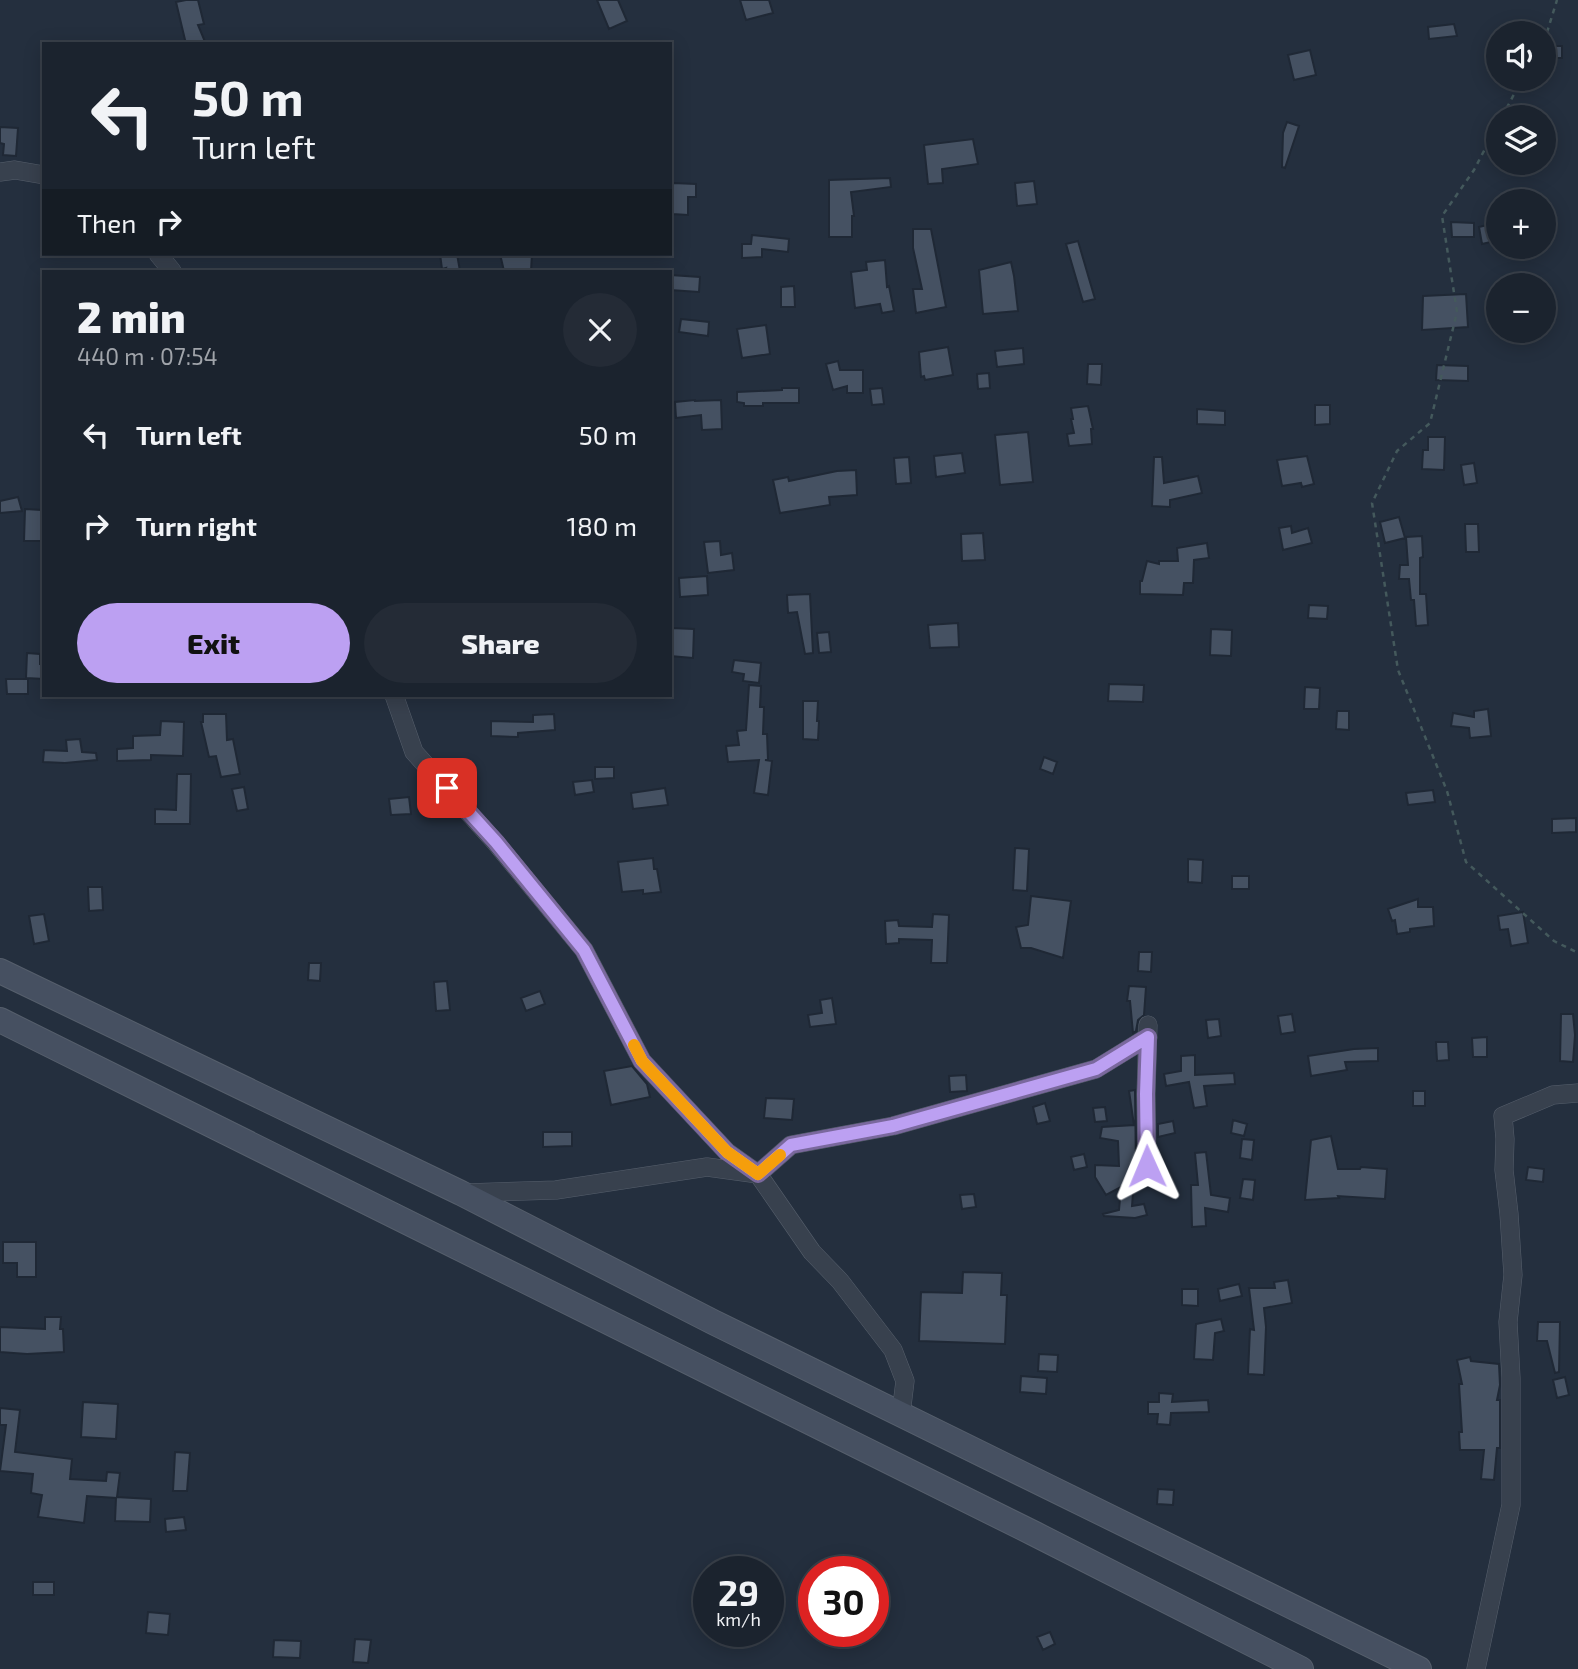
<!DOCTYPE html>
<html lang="en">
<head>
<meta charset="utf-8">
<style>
	:root { --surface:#1b232e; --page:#242b36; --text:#f1f3f6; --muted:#a0a4aa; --line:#39404a; --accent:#bca0f2 }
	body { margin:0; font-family:"Exo 2",sans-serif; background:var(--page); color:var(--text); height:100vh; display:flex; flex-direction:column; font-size:26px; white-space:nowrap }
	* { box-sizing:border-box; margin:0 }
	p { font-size:23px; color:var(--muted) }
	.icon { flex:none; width:38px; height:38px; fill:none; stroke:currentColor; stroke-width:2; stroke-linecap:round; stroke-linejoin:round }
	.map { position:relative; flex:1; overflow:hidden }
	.drawer { position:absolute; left:42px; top:270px; width:630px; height:427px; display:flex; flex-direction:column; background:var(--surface); border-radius:0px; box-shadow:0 4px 18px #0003,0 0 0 2px var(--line) }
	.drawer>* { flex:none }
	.top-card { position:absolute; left:42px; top:42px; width:630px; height:214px; border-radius:0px; box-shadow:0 4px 18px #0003,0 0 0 2px var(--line); background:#1b232e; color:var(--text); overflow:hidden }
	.controls { position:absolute; left:1486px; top:21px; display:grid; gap:14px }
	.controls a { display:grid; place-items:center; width:70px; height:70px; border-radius:50%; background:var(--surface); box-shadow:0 4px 18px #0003,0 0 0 2px var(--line); font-size:35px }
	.speed { position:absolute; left:693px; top:1556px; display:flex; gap:14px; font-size:35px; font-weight:700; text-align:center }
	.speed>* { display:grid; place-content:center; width:91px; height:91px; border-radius:50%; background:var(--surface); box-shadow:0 4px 18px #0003,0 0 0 2px var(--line); line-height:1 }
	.speed small { font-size:18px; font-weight:400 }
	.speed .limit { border:10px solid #d22; background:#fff; color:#111 }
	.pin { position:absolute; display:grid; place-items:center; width:60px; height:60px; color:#fff; margin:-30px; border-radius:14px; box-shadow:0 4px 10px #0006 }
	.me { position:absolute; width:77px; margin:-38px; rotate:359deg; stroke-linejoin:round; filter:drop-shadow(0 0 5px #0008) }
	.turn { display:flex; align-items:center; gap:24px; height:147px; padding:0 35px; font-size:32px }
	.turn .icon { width:91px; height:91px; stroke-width:2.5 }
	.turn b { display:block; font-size:49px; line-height:60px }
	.then { display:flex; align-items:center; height:66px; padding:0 35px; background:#0003; gap:14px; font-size:26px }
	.round { display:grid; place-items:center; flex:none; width:74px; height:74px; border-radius:37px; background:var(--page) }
	.headline { display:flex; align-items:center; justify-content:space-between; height:119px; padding:0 35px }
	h1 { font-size:42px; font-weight:800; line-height:52px }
	.button { display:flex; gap:14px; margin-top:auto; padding:14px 35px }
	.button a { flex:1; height:80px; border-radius:42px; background:var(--accent); color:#111; font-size:28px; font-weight:800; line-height:80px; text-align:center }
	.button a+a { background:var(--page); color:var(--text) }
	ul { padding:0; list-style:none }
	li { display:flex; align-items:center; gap:21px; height:91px; padding:0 35px }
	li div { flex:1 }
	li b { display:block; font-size:26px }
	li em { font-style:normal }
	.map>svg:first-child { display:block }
</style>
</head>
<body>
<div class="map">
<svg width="1578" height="1669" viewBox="0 0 1578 1669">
	<rect width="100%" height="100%" fill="#242f3e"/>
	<path fill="#455162" stroke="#1f2835" stroke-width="2" d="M186,0H198L204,24L198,25L206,44H186L176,2Z
		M597,0H618L627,21L609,29Z
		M740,0H769L773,13L746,20Z
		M1454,24L1457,36L1429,39L1428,27Z
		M1549,46H1562V58H1549Z
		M1310,50L1316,75L1294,80L1288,55Z
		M1287,122L1299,126L1285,168L1282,167L1283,133Z
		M0,127L18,128L16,156L3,155L4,144L0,143Z
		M973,139L978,164L942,169L943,183L928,184L924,145Z
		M890,178L891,187L851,192L854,216H852V237H829V180Z
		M1034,181L1037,204L1017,206L1015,183Z
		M673,183L696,184V197H688V215L672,214Z
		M1451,222L1474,223V237H1452Z
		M1491,224L1495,241L1482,244L1479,227Z
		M913,229H931L946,307L916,313L913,289H922L913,248Z
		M752,235L789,239L788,252L762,249V257L742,258V244H751Z
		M1078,241L1095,299L1083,302L1066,244Z
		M440,254H457L460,271H445L446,268L442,269Z
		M500,254H532L531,271H504Z
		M885,260L887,287L889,286L894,311L882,313L880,304L855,308L851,272L867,270L866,262Z
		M1011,262L1014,276L1018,311L983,314L979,270Z
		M670,275L700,277L699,292L670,290Z
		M794,286L795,307H781V287Z
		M1466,294L1468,327L1422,330L1423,296Z
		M681,319L709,322L708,336L679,332Z
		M766,325L770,354L742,358L737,329Z
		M948,347L953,375L925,380L924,376L921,377L919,352Z
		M1023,348L1024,364L997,367L995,351Z
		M838,361L840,370H863V393H847V386L833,390L826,364Z
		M1088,364H1102L1101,385L1087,384Z
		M1437,365L1468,366V381L1436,380Z
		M989,373L990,388L978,389L977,374Z
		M782,388H799V403H763V406H744V403L737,402V392L782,390Z
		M882,388L884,404L872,405L870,389Z
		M695,400V401L721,400L722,429L702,430L701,415L676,418L675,402Z
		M1315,405H1330V424L1315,425Z
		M1088,406L1093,429H1091L1092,444L1069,446L1067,434L1074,433L1071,419H1073L1071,408Z
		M1197,409L1225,411V425L1197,424Z
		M1028,432L1033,482L1000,485L995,435Z
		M1428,437H1445L1444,470L1422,469L1423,450H1428Z
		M962,453L965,473L936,477L934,456Z
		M1307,456L1314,484L1302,487L1301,483L1282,486L1277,460Z
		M909,457L911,483L896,484L894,458Z
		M1154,457H1162L1164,483L1198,476L1202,493L1170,500V507L1152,506Z
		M1474,463L1477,483L1464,485L1461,465Z
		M856,470L857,495L829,497L830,505L780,513L773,480L788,477L789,481L837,471Z
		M18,497L22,511L0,513V501Z
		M25,509L42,510L41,541H24Z
		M1399,517L1405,538L1385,543L1380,522Z
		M1465,524H1478L1479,552H1466Z
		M1291,526L1292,533L1308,528L1312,543L1283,550L1279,528Z
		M983,533L985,560L962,561L961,534Z
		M1422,536L1423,557L1420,558V594H1426L1428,625L1416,626L1414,600H1411L1409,579H1399L1400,565H1408L1406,537Z
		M720,541L721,555L732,553L734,570L708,573L704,542Z
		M1207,543L1209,558L1194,560L1193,583H1184L1183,595L1140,594V581H1142L1147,561L1159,564V561H1178L1177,548Z
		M707,576L708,595L680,597L679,578Z
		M810,594L813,653L805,654L797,612L788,613L787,595Z
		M1309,605L1328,606L1327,619L1308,618Z
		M958,623L959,647L930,648L928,625Z
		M671,628L694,629L693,658L670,656Z
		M1211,629L1232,630L1231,656L1210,655Z
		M829,632L831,652L819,653L817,633Z
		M27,653L40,654V664H44V679L26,678Z
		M734,660L761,663L759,683L743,681L744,674L732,672Z
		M6,679H28V694H7Z
		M1109,684L1144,685L1143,702L1108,701Z
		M749,685L761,686L760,707H764L763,734H767L768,760H765L772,761L768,795L754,793L759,760L728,762L726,746L739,745L737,731L746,730Z
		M1305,687L1320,688L1319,709H1304Z
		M803,701H818L817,721H819L818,740L803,739Z
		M1488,709L1491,736L1470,738L1469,728L1451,726L1453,713L1474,717V711Z
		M1337,711H1349V730L1336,729Z
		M203,714H226L227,740L233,739L240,774L221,777L216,756L209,757L201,722H203Z
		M554,714L555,730L518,733V737L491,736V721L533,722V715Z
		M161,721L184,722L183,756L151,755V760L117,761V749L133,748V736L160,735Z
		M80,739L82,752L96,753L97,760L65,763L43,762L44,750L67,751L66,740Z
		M1044,757L1057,762L1053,774L1040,769Z
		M595,767H614V778L595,779Z
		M177,774H191L190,824H155V809L176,810Z
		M592,780L594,792L575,795L573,782Z
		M244,787L248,809L237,811L232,789Z
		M665,788L668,805L633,809L631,793Z
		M1433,790L1435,802L1408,805L1406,793Z
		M409,797L411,814L391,815L389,799Z
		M1576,818V832L1552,833V819Z
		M1015,848L1029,849L1027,891L1013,890Z
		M653,858L654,869H657L661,892L643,894V890L622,892L618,862Z
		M1188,859L1203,860L1202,883L1188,882Z
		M1232,876H1249V889H1232Z
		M88,887H102L103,910L89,911Z
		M1031,896L1071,901L1063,958L1031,948H1021L1016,927L1028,925Z
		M1418,899V907H1433L1434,926L1410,929V932L1397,934L1395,920L1392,921L1388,909Z
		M1523,912L1528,943L1511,946L1508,929L1500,930L1498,916Z
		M44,914L49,941L34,944L29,916Z
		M933,914L949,915L947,963H931L932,940L899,939V943L886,944L885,921L898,920L899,926L932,927Z
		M1139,952H1152L1151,972L1138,971Z
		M309,963H321L320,981L308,980Z
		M447,981L450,1010L436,1011L434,982Z
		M1129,986L1146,987L1144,1015L1138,1020L1136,1031L1133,1033L1130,1001H1127Z
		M540,991L545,1004L526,1011L521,998Z
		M832,998L836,1024L810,1027L808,1015L822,1013L820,1000Z
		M1292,1014L1295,1032L1281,1034L1278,1016Z
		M1561,1014H1573L1575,1035L1573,1062L1560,1061Z
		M1219,1019L1221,1036L1208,1038L1206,1020Z
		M1487,1037V1057H1473L1472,1038Z
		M1436,1042H1448L1449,1060L1437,1061Z
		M1378,1048V1061L1345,1062L1347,1070L1311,1076L1308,1056L1354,1049Z
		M1195,1055V1075L1234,1073L1235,1084L1204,1086L1207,1106L1194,1108L1189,1082L1166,1086L1164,1074L1181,1071V1056Z
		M632,1066L647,1084L650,1097L611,1105L604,1071Z
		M966,1075L967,1091L950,1092L949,1076Z
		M1135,1090L1136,1169H1135L1132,1206L1144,1204L1147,1215L1135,1218L1104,1216L1103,1214L1119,1210L1121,1187L1106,1195L1095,1177V1165L1119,1166L1118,1141L1100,1138L1102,1127L1134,1125L1129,1091Z
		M1413,1091H1425V1106H1413Z
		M766,1098L794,1099L792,1120L764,1118Z
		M1045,1103L1050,1121L1037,1124L1033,1107Z
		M1105,1107L1107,1121L1095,1122L1093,1108Z
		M1233,1120L1247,1124L1244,1136L1231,1133Z
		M1173,1121L1175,1133L1158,1137V1124Z
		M543,1132H572V1146L543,1147Z
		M1331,1136L1338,1169H1360L1361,1167L1387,1169L1385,1199L1338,1196L1339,1198L1305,1200L1311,1140Z
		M1242,1139L1254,1140L1252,1160L1240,1158Z
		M1206,1152L1211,1195L1230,1198L1228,1212L1205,1208L1206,1226L1192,1227L1191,1185H1198L1195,1153Z
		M1084,1154L1087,1167L1074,1170L1071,1157Z
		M1528,1167L1544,1169L1543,1182L1526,1180Z
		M1243,1179L1255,1180L1253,1200L1240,1198Z
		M974,1194L976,1207L962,1209L960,1195Z
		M3,1242H36V1277H17V1263H3Z
		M963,1272L1002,1273L1001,1295H1007L1005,1344L919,1341L921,1292L962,1293Z
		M1288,1280L1292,1303L1264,1308L1266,1327L1264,1375L1248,1374L1250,1329L1254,1330L1249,1288H1275L1274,1282Z
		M1239,1284L1242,1296L1220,1301L1218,1289Z
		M1182,1289H1198V1306L1182,1305Z
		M45,1317H61L60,1329H63L64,1352L27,1354L0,1352V1327L45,1329Z
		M1221,1319L1224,1331L1215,1333L1213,1360L1194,1359L1196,1324Z
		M1538,1322H1560L1559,1372L1555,1373L1547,1341H1537Z
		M1039,1354L1058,1355L1057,1372L1038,1371Z
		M1470,1357L1471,1361L1499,1364L1500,1385L1497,1400H1500V1448H1497L1494,1480L1481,1479L1484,1450H1460L1459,1432H1462L1459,1384H1462L1457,1360Z
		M1021,1376L1047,1378L1046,1394L1020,1392Z
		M1565,1377L1569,1395L1557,1398L1553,1380Z
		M1159,1393L1173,1394L1172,1402L1208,1400L1209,1412L1171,1413L1170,1425L1157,1424L1158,1414H1148V1402H1159Z
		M83,1402L118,1404L116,1439L81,1437Z
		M0,1408L20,1410L15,1452L72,1459L70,1479L106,1481L107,1472L120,1473L117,1497L151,1499L150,1522L115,1521L116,1498L87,1496L84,1523L38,1517L42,1495L31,1493L33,1474L0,1471L6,1425H0Z
		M175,1452L190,1453L187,1491H173Z
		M1158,1489L1174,1490L1173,1505L1157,1504Z
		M184,1517L186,1530L166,1532L165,1519Z
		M33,1582H54V1595H33Z
		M148,1612L170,1614L168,1635L146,1633Z
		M1050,1632L1055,1644L1043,1650L1037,1637Z
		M355,1639L371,1640L368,1663L353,1662Z
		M274,1640L301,1641L300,1658L273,1657Z"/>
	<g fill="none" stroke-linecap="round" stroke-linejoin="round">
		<g stroke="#565f6c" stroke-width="19">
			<path id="street" d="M0,172L15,170L44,175
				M158,254L172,271
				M394,695L414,752L496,843L584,950L642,1061L727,1152L758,1174L812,1252L840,1281L893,1350L905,1381L901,1414
				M1147,1166L1146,1094L1148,1025
				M465,1193L556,1190L707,1167L758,1174L791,1145L893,1126L1096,1069L1148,1037
				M1476,1669L1511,1505V1378L1508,1322L1513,1275L1509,1214L1504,1170L1505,1139L1503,1116L1553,1095L1578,1093"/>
		</g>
		<g stroke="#565f6c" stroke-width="26">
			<path id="secondary" d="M0,971L461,1193L713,1322L1419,1669
				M0,1020L1035,1534L1301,1669"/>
		</g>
		<path stroke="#44595c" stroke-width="2.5" stroke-dasharray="5 5" stroke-linecap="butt" d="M1544,42L1557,0
			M1502,117L1522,79
			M1498,124L1474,170L1442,216L1457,312L1430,423L1397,451L1372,503L1398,670L1447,791L1466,862L1554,941L1578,953"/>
		<use href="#street" stroke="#38414e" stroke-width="18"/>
		<use href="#secondary" stroke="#465061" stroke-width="24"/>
	</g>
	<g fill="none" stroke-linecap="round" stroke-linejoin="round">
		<g stroke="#7a689d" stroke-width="18">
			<path id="route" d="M447,788L496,842L584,950L642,1061L727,1152L758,1174L791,1145L893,1126L1096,1069L1148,1037L1146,1094L1147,1166"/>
		</g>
		<use href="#route" stroke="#bca0f2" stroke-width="12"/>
		<path stroke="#f59e0b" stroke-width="12" d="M634,1045L642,1061L727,1152L758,1174L780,1155"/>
	</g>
</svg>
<div class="controls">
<a><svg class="icon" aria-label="sound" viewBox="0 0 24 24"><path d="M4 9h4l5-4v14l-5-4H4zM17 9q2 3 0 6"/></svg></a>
<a><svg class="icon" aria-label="layers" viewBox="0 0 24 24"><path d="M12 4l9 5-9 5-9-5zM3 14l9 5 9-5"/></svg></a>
<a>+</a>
<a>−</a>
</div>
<div class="speed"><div>29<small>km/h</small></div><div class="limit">30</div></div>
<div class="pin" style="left:447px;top:788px;background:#d93025"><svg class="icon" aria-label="arrive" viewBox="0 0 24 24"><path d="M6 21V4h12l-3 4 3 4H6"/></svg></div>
<svg class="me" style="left:1147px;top:1166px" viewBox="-20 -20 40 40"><path d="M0-17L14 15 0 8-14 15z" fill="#bca0f2" stroke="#fff" stroke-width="4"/></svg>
<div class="top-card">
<div class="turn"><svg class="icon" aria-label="left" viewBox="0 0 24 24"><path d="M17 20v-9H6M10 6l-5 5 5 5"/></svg><div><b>50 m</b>Turn left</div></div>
<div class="then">Then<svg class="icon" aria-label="right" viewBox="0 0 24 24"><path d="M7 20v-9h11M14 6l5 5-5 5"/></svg></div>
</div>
<section class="drawer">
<div class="headline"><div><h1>2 min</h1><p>440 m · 07:54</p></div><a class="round"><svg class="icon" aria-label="close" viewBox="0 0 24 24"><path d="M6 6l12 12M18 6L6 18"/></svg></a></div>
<ul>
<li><svg class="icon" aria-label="left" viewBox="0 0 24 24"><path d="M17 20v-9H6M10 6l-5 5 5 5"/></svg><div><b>Turn left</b></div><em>50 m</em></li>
<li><svg class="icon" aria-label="right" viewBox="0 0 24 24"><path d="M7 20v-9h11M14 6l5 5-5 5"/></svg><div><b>Turn right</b></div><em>180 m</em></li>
</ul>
<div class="button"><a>Exit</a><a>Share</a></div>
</section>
</div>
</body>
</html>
